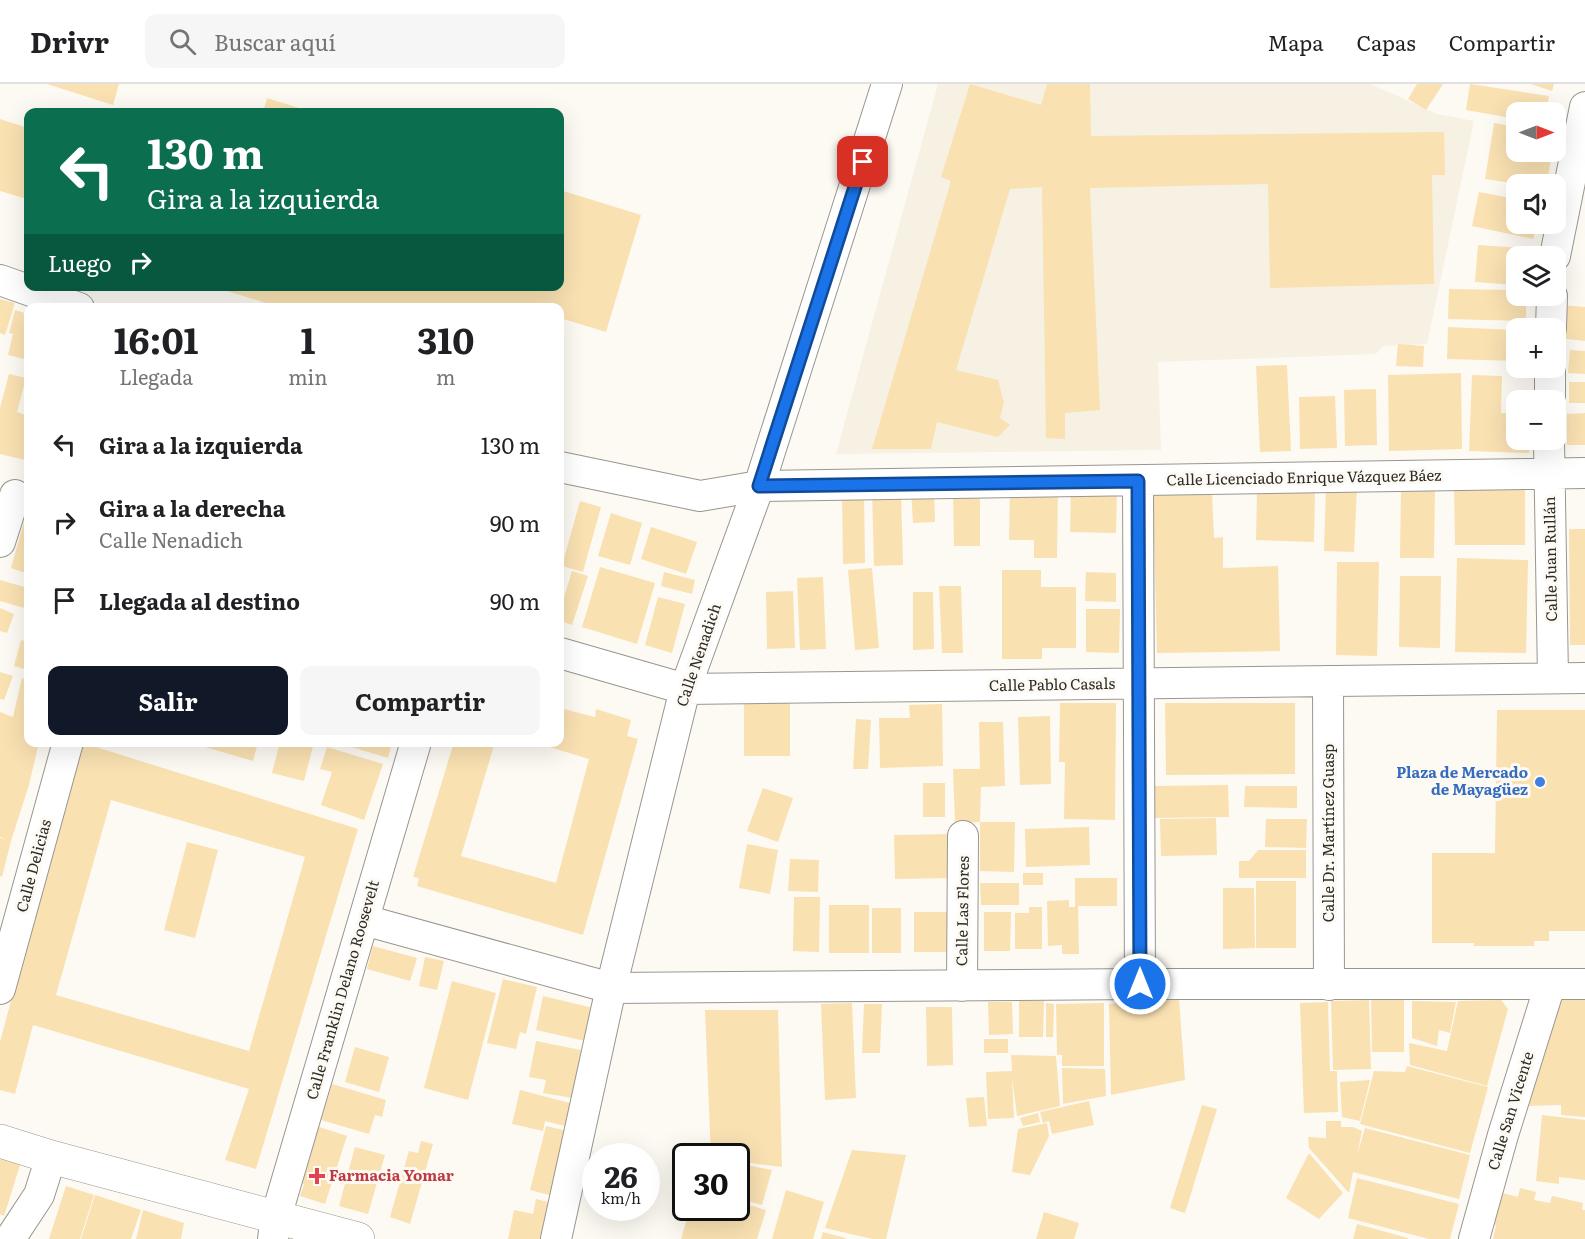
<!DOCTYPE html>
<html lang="es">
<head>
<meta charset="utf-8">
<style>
	:root { --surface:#fff; --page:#f6f6f6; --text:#202124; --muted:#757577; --line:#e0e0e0; --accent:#111827 }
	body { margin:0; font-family:Literata,serif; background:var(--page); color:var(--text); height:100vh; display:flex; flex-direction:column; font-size:22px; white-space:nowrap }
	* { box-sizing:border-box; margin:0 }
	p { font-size:20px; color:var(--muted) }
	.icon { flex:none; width:33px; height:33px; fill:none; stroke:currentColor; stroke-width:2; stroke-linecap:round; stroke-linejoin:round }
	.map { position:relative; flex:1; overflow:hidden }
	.sheet { position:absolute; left:24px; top:219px; width:540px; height:444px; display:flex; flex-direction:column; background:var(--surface); border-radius:12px; box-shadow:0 6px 24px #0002 }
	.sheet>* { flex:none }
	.top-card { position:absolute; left:24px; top:24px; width:540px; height:183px; border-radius:12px; box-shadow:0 6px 24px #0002; background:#0b6e4f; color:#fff; overflow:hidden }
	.needle { width:39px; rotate:90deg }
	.controls { position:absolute; left:1506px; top:18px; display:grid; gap:12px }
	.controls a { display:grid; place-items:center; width:60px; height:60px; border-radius:12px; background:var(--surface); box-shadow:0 6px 24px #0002; font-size:30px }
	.speed { position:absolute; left:582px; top:1059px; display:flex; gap:12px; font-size:30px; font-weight:700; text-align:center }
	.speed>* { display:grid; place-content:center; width:78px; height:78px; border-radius:50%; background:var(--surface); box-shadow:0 6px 24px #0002; line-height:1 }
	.speed small { font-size:15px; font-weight:400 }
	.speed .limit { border:3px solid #111; border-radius:9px; background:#fff; color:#111 }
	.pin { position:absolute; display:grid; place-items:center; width:51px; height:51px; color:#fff; margin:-26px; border-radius:12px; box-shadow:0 3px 9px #0006 }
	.me { position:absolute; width:66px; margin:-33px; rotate:0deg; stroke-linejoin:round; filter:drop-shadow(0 0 4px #0008) }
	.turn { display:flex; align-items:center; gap:21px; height:126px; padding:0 24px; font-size:27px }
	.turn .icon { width:78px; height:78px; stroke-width:2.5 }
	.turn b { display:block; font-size:42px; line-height:51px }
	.then { display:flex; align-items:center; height:57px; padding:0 24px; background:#0003; gap:12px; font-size:22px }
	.eta { display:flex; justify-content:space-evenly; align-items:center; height:102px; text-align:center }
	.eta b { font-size:36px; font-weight:700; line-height:42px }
	.action { display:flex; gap:12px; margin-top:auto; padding:12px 24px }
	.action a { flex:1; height:69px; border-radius:12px; background:var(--accent); color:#fff; font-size:24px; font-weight:700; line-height:69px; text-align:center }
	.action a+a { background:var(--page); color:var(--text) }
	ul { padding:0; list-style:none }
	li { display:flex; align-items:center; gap:18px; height:78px; padding:0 24px }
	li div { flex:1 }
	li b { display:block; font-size:22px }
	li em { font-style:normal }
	header { display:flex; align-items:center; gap:36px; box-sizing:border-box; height:84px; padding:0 30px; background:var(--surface); border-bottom:2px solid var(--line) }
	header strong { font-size:28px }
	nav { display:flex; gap:33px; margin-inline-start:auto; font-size:21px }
	.search { width:420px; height:54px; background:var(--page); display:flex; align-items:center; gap:15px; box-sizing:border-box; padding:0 21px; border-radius:12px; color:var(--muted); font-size:22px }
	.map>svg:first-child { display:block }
</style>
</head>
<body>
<header>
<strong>Drivr</strong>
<div class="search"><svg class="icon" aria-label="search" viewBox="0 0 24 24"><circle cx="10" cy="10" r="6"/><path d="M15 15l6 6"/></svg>Buscar aquí</div>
<nav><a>Mapa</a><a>Capas</a><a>Compartir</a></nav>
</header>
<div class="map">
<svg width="1585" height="1155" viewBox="0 0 1585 1155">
	<rect width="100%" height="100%" fill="#fdfaf4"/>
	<path fill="#f7f1e3" d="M938,0H1371L1437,30L1474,37L1427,260L1383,262L1376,270L1158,278L1161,366L836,370Z"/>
	<path fill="#f9e1b2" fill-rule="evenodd" d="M47,0H119L113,21Z
		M970,0L1041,21L1047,0H1090L1091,52L1444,48L1445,91H1432L1434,200L1270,204L1268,100L1090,104L1100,326L1065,329V355L1046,354L1042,103L1010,105L956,286L998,296L1004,318L1000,334L1010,341L998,353L937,338L931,365H872L951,97L941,93Z
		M1417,0H1443L1426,26L1408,15Z
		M1470,0L1549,12L1546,28H1516V35L1466,26Z
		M1531,0H1554L1552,7Z
		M267,14L312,28H263Z
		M0,35L28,44V109L27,115L0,107Z
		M1494,39L1516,43V68H1552L1547,100H1518L1485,95Z
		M560,106L641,131L606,248L560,234V224H282L214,203L560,202Z
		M1479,108L1516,115V140H1537L1533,155L1472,142Z
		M1478,161L1535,165V172H1516V201L1475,198Z
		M1449,205L1516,206V212H1526V237L1448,235Z
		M0,215L15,219L5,251L0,249Z
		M1563,221L1585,223V257L1559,254Z
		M15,226L28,230V276L8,271L13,250L9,249Z
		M1448,243L1516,246V277L1447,275Z
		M1398,260L1424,262L1423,283L1396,282Z
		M1570,266L1585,267V290L1568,289Z
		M1287,281L1291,367L1260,368L1256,282Z
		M1461,289L1462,365L1389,367L1388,291Z
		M9,290L26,294L17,328L28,332V364L25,376L0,370V324Z
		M1472,291L1502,292L1501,329H1516V356H1530L1529,369L1469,367Z
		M1569,298H1585V319H1569Z
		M1376,305L1377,361L1345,362L1344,306Z
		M1335,312L1337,364L1300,365L1299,313Z
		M1585,329V361H1567V330Z
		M1326,401L1357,403L1354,468L1324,467Z
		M1010,402L1058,403L1057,474H1034V456H1009Z
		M1525,402V461H1455L1454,403Z
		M1401,403H1435L1434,474H1400Z
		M934,405L935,438L913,439L911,406Z
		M842,406H864L865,479L843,480Z
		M872,406H901L903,481L874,482Z
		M1071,406L1117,407L1116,449L1070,448Z
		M1212,407L1214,454L1223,453V484L1278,482L1280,567L1157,569L1153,408Z
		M1257,407L1315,409L1314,458L1256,456Z
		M953,409H980V462H954Z
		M580,417L601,423L583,488L562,482Z
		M611,429L642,439L630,481L598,472Z
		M24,438L28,439V490L11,484Z
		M651,443L697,458L686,490L641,475Z
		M1569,445H1585V561H1570Z
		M1457,474L1528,476L1526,569L1455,568Z
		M1337,478H1379L1377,572L1336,571Z
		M600,483L655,499L637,560L582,543Z
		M872,484L879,564L855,566L848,486Z
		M1002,486H1041V503H1076V564H1042V575H1002Z
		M572,487L588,492L572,541L560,537V527Z
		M664,488L695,496L692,510L661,502Z
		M1086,488L1116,489V518L1085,517Z
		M1400,492H1441L1440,564L1399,563Z
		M823,493L826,565L800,566L797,494Z
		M0,496L28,504V525L0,517Z
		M939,502H961L963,569H942Z
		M793,507L795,564L767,565L766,508Z
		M913,508H933L934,565L913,566Z
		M658,513L685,520L672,569L645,561Z
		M0,524L14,530L7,549L0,547Z
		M1086,525H1120L1119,569L1086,568Z
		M21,556L28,558V586L14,582Z
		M0,588L13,592L4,616L0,615Z
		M22,594L28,596V658H39L29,701L11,757L2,793L0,792V754L6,756L0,753V628L13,633Z
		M744,617H790V672H744Z
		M1060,619H1116L1115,736L1064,735L1065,678H1059Z
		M1165,619H1295V690L1166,691Z
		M942,620L943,682L880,684L879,634H910L909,621Z
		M560,624L595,633L596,625L631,636L627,652L638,655L583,851L417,802L419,794L413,793L454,658H495L461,772L556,799L589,675L536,659L560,658Z
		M1497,626H1585V847H1549V857H1534V862H1474V859H1432V769H1495Z
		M1050,632L1051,700L1020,701L1018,633Z
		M856,635L871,636L868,685H853Z
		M979,638H1003L1005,702L981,703L980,738L955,740L953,685H980Z
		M80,658L358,745L256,1085L225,1076L249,1005L33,941L15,1010L0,1006V958ZM111,716L305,773L249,967L56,911Z
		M207,658H258L253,677L205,663Z
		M280,658H297L313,662L304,697L272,689Z
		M335,658H392L388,674Z
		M327,663L383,680L364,736L321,721L332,688L320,685Z
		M923,699H945V733H923Z
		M1228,701L1229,733L1154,734L1153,702Z
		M1245,702H1297V724L1244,723Z
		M763,704L793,714L778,758L747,747Z
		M1216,734L1217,771L1161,772L1160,735Z
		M1266,735H1307L1306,764L1265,763Z
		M980,738H1015L1014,788L980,787Z
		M1089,743L1090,781L1026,783L1025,745Z
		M952,750V794L895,795L894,751Z
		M187,758L218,766L195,854L164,846Z
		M747,760L778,766L770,810L739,804Z
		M1258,766H1306V794H1239V777H1249Z
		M790,775L819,776L818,808L788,807Z
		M1023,789H1043V801H1023Z
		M1075,794H1117V822H1078L1079,870H1062V861L1048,862L1047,817L1069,816V823H1075Z
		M1256,797H1296V864H1256Z
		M980,799H1019V821H981Z
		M1223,804H1254L1255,864L1223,865Z
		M794,813H820L819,868L793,867Z
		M829,821H869V869H829Z
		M1029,823H1042V865H1015V829H1029Z
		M872,824H901V869H872Z
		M914,828H948V868H914Z
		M984,828H1011L1010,867H984Z
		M373,862L417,874L410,897L367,885Z
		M425,873L444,877L437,906L419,902Z
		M503,895L537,903L526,950L520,948L516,965L487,959Z
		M452,897L496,909L468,1016L424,1004Z
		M543,912L593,924L585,957L536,946Z
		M1562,913H1585V1033L1561,1031V1021L1528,1022Z
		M1179,915L1185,996L1111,1011L1109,920Z
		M1371,915H1404V968H1372Z
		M1369,916L1371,985L1333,986L1331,917Z
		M1501,916L1508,925L1487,1002L1410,981L1409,959L1447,967L1458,917Z
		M1019,917H1044L1043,953H1019Z
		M1412,917L1456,918L1450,949L1439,946L1437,962L1412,954Z
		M988,918H1012L1013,950L989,951Z
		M1328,918L1330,987H1337L1338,1028L1304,1029L1300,919Z
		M852,919L856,1014L825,1016L821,920Z
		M1046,919L1054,920L1053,953H1046Z
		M1104,919V982H1062V971H1057L1056,920Z
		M864,920H882L880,969H862Z
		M926,923H952L953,981L927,982Z
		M705,926H778L782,1083L736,1077V1072H711Z
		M984,955H1008V969H984Z
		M536,957L581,966L572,1014L543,1009L546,996L529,993Z
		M355,963L389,973L379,1008L345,998Z
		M1011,971L1056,972L1060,1022L1017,1032L1012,993L1014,1034L988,1035L986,988L1012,987Z
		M1407,982L1488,1003L1470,1069L1360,1040L1374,987L1405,988Z
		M1062,984L1105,985L1106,1012L1063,1020Z
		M1370,996L1360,1037L1342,1033L1340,998Z
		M332,1000L386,1016L382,1033L375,1031L369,1050L321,1036Z
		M520,1006L570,1019L565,1042L545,1037L543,1047L512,1040Z
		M984,1013L987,1042L969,1043L966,1014Z
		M1089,1017L1094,1041L1052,1050L1049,1037L1043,1039L1040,1028Z
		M1202,1021L1217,1025L1185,1129L1170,1124Z
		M1038,1029L1040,1038L1023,1042L1020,1034Z
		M1542,1031L1585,1036V1096L1559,1093V1100L1536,1097Z
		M1326,1037H1341V1043H1353L1362,1047L1357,1071L1365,1044L1470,1071L1459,1115L1353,1088L1349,1109L1309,1064L1308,1053L1326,1054Z
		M1047,1039L1049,1052L1030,1091L1012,1088L1018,1045Z
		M313,1041L347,1052L325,1120L300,1112L304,1100L295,1097Z
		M546,1042L568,1047L553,1112L530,1106Z
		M421,1057L433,1060L410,1140L390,1133L409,1067L418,1069Z
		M355,1063L385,1071L368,1130L339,1122Z
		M852,1066L906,1071L886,1155H872L825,1144Z
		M1309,1069L1343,1109L1319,1135L1286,1114Z
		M0,1072L21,1078L4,1132L0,1130Z
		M736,1079L772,1086L762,1121L736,1114Z
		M1357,1094L1459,1120L1450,1155H1429L1348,1134Z
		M66,1102L94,1111L80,1155H49Z
		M1520,1104L1536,1108L1534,1116L1550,1119L1552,1112L1583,1119L1582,1126H1585V1155H1493L1496,1141L1491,1140L1494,1125H1499L1502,1109L1518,1113Z
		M786,1106L824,1118L813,1155H772Z
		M95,1111L141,1126L131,1155H81Z
		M536,1115L548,1118L540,1155H508L514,1126L533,1130Z
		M736,1117L766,1126L757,1155H681L690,1124H736Z
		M143,1126L184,1139L181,1155H136Z
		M1044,1128L1079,1139L1074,1155H1036Z
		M1357,1140L1408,1154V1155H1353Z
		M823,1148L846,1154L845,1155H821Z"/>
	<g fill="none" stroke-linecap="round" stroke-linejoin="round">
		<g stroke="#999690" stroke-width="32">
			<path id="minor" d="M1555,172L1585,23
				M0,196L79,224
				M1551,244L1552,212
				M1550,316V284
				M1549,356L1553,594
				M560,383L700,412L759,402L1585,389
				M1138,397L1140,900
				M0,458L15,411
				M560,569L685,605L1585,594
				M1328,597L1329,901
				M364,836L611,904L1140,900H1585
				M962,902L963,752
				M0,905L68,658
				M10,1155L39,1111L51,1073
				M273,1155L276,1133L416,658
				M556,1155L611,904L685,605L759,402L887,0
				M1474,1155L1503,1051L1550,901"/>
		</g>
		<g stroke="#999690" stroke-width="34">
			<path id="major" d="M0,1057L51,1073L358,1155"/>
		</g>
		<use href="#minor" stroke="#fff" stroke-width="30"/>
		<use href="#major" stroke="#fff" stroke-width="33"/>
	</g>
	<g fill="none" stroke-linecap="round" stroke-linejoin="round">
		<g stroke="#114b97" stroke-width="15">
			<path id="route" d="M863,78L759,402L1138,397L1140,900"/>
		</g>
		<use href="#route" stroke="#1a73e8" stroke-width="10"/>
	</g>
	<circle fill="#3f7fe0" stroke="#fdfaf4" stroke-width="2" cx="1540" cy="698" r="6"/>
	<path fill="#e0444e" stroke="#fdfaf4" stroke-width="2" d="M314 1083h6v6h6v6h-6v6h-6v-6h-6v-6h6z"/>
	<g text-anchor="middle" stroke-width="6" stroke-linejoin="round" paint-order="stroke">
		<g font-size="15" fill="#2d2c29" stroke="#fdfaf4">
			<text transform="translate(1304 394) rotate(-1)" y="5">Calle Licenciado Enrique Vázquez Báez</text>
			<text transform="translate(1551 475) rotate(-91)" y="5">Calle Juan Rullán</text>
			<text transform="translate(699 571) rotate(-71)" y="5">Calle Nenadich</text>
			<text transform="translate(1052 601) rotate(-1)" y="5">Calle Pablo Casals</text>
			<text transform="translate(1329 749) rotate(-90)" y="5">Calle Dr. Martínez Guasp</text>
			<text transform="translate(34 782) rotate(-75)" y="5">Calle Delicias</text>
			<text transform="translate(963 827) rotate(-89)" y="5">Calle Las Flores</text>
			<text transform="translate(343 906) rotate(-74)" y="5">Calle Franklin Delano Roosevelt</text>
			<text transform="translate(1511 1027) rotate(-73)" y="5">Calle San Vicente</text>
		</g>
		<g font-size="15" font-weight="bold" fill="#366cbe" stroke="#fdfaf4" text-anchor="end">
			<text x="1528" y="694">Plaza de Mercado<tspan x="1528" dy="17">de Mayagüez</tspan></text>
		</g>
		<g font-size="15" font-weight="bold" fill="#be3a42" stroke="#fdfaf4" text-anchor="start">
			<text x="329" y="1097">Farmacia Yomar</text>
		</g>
	</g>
</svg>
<div class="controls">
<a><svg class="needle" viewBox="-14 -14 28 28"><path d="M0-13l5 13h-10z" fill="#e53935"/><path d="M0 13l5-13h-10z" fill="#757577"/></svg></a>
<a><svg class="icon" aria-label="sound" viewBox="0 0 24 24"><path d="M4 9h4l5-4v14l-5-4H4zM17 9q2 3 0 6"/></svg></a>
<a><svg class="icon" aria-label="layers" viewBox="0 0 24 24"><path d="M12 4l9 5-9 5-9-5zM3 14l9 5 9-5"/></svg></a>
<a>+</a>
<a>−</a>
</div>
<div class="speed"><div>26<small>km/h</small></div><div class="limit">30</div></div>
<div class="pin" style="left:863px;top:78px;background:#d93025"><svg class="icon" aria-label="arrive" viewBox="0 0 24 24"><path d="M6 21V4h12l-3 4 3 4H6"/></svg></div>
<svg class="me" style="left:1140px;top:900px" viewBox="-20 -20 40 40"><circle r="17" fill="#1a73e8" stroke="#fff" stroke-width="3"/><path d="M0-11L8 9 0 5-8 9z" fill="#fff"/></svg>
<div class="top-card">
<div class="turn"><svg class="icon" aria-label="left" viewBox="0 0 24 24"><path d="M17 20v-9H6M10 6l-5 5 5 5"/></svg><div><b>130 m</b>Gira a la izquierda</div></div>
<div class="then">Luego<svg class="icon" aria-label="right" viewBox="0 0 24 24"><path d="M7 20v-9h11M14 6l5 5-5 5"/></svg></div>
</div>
<section class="sheet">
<div class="eta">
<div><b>16:01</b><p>Llegada</p></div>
<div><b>1</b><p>min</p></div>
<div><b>310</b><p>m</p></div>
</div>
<ul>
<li><svg class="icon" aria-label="left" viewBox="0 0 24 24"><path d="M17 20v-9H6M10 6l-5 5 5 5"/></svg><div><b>Gira a la izquierda</b></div><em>130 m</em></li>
<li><svg class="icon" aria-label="right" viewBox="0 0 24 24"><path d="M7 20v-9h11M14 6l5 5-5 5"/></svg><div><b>Gira a la derecha</b><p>Calle Nenadich</p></div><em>90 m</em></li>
<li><svg class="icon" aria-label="arrive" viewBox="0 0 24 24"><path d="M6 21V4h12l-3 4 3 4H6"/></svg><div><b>Llegada al destino</b></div><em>90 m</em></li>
</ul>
<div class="action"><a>Salir</a><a>Compartir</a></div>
</section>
</div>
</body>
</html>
